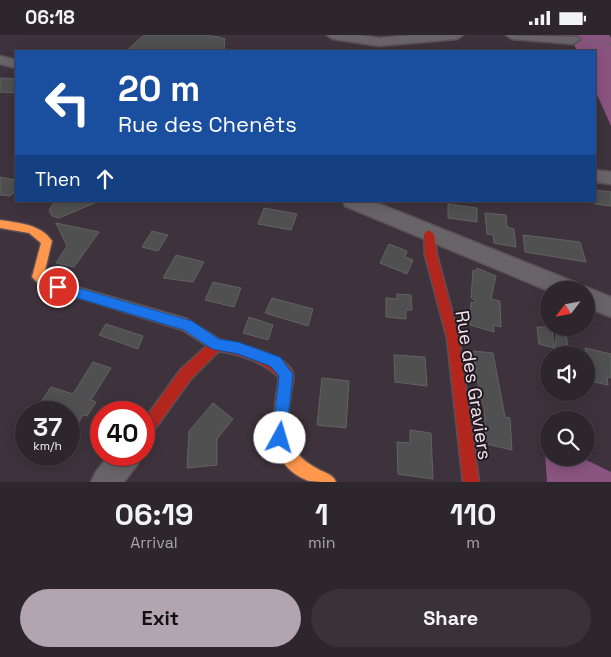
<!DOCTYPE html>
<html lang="en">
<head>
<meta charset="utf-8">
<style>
	:root { --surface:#2e262d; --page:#3a3239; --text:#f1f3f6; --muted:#a7a5aa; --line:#494349; --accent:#b2a5af }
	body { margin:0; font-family:"Space Grotesk",sans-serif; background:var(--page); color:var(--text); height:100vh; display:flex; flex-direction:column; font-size:19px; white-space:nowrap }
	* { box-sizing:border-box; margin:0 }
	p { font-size:16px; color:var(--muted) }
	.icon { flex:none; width:28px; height:28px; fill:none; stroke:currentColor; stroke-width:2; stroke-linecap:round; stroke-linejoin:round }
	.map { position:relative; height:447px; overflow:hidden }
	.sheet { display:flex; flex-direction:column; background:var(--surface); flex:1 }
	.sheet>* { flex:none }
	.top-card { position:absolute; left:15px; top:15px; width:581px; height:152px; border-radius:0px; box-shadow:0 2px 12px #0003,0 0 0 1px var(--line); background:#1a4fa0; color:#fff; overflow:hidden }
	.needle { width:32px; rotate:238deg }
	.fabs { position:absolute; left:540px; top:246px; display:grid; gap:10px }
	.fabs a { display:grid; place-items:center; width:55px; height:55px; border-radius:50%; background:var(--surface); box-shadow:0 2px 12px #0003,0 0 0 1px var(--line); font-size:25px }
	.speed { position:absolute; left:15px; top:366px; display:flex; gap:10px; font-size:25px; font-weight:700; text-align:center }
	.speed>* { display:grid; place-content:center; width:65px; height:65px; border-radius:50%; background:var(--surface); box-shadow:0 2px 12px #0003,0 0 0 1px var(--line); line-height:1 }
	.speed small { font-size:12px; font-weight:400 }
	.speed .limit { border:8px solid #d22; background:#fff; color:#111 }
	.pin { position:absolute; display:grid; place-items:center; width:42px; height:42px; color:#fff; margin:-21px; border:2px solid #fff; border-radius:50%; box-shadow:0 1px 5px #0007 }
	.me { position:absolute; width:55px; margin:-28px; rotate:6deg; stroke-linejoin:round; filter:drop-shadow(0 0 4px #0008) }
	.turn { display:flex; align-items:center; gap:18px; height:105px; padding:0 20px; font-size:22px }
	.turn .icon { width:65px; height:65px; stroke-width:2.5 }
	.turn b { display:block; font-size:35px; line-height:42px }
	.then { display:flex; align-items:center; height:48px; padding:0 20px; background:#0003; gap:10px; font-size:19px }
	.eta { display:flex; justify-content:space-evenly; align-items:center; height:85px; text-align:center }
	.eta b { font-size:30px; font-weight:600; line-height:35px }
	.button { display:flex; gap:10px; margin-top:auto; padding:10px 20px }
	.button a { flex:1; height:58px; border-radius:30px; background:var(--accent); color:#111; font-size:20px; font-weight:600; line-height:58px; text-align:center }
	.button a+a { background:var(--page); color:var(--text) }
	.status { display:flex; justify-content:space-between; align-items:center; height:35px; padding:0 25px; background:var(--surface); direction:ltr }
	.status svg { height:14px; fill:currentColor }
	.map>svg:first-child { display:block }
</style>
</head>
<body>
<div class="status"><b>06:18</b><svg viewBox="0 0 49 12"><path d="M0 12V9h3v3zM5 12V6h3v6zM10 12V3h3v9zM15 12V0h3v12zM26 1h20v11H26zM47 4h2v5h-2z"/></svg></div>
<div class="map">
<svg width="611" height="447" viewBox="0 0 611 447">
	<rect width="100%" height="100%" fill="#3e333c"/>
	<path fill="#895480" d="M556,0H609L611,3V91L595,55V16H577L572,5Z
		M544,403L549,405V422L582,423L611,437V447H547Z"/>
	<path fill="#505050" stroke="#616262" d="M144,0H204L218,2L225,4L224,16H126Z
		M0,43L16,44V58L0,57Z
		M0,142L16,145V155L10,161L0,160Z
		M595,155L611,157V171L595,169Z
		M55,166H97V167L59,183L52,181L49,175Z
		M448,169L477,173V187L448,183Z
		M264,173L297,179L291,195L258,189Z
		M485,178L506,180L507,192L514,194L516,212L494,208L493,200L487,199Z
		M56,188L99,197L74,232L56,228L67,211Z
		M152,196L168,200L158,216L142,212Z
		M523,200L580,207L586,227L525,217Z
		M389,209L407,216L405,222L413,225L407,239L380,228Z
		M176,220L204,227L193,247L163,243Z
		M477,233L496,241L491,264L500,266L501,292L494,290V297L470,290L471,267L475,268V265L471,263L473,235L476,236Z
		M213,247L241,253L234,272L205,265Z
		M397,259L411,260L412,275H406V284L386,282V263L397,264Z
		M272,263L313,274L308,291L265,278Z
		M249,282L273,290L268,305L243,298Z
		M106,289L143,301L138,314L99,300Z
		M537,292H552L554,313L539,309Z
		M558,292H565L569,320H553Z
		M585,313L611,319V343L607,342L608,350L590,346Z
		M473,316L493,318L505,382L510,383L512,415L486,409L484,371L481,369Z
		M394,320L425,322L427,351L395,347Z
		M93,327L111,333L91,365L96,367L87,381L83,380L69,404V378H59L38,371L51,352L73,359Z
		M322,343L349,346L346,393L317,390Z
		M213,368L233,384L217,404V430L187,433L189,396Z
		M410,395L431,398L433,444L398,439L397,407L410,408Z"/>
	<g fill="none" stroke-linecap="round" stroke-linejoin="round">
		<g stroke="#5a5057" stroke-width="3">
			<path id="street" d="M327,0H359L379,3L413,0H463L457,4L379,11L333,4Z
				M506,0L578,2L580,5L573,9L512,4Z
				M0,21L16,25V33L0,29Z
				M595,135L611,137V149L595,147Z
				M343,166H372L577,248L580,254L586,252L611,262V282L586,272V255L549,256L345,171Z
				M109,420H141L137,430L124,447H91L96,437Z"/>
		</g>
		<g stroke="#5a5057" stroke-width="3">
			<path id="slow" d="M0,185C18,188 41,189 52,206L44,240L49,244L187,284L222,306L223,310L222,314L217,316L212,314L183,295L41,251L32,242L41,208L29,198L0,193Z
				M284,350L289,352L291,357C286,392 282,415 318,434C325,438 333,439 336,447C328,447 317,447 309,446C269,432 272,391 277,357L279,352Z"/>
		</g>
		<g stroke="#5a5057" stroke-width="3">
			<path id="jam" d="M429,195L434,199L437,220L459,303L479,447H463L447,303L425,220L424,199Z
				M217,304C233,307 290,320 293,339C294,345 291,356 289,362L284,364L279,362L277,357L279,342C261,326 242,320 219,316L191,344L149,402L144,404V385L181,334L212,306Z"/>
		</g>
		<path stroke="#696469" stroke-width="2" stroke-dasharray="2 2.5" stroke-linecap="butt" d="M587,6L611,9"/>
		<use href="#street" fill="#686468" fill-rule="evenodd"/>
		<use href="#slow" fill="#ff974d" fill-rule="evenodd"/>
		<use href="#jam" fill="#b3261e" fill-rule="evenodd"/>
	</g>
	<path fill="#1a73e8" stroke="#114b97" d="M58,247L192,286L219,304L238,307L280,322L293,339L285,409L280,411L275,409L272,403L279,341L270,331L238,319L212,314L184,295L54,256L52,252Z"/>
	<g text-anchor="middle" stroke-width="4" stroke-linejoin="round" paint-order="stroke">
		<g font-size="19" fill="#f0e2ed" stroke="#231a21">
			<text transform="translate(474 350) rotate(81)" y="7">Rue des Graviers</text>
		</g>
	</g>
</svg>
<div class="fabs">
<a><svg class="needle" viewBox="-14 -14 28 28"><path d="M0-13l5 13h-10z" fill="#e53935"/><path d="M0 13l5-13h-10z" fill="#a7a5aa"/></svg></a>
<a><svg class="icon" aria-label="sound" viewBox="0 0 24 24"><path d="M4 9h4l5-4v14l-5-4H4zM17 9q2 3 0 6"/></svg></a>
<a><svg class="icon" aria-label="search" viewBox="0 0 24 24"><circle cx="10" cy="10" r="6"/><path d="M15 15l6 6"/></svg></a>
</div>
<div class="speed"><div>37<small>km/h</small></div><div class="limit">40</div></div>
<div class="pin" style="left:58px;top:252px;background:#d93025"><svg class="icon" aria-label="arrive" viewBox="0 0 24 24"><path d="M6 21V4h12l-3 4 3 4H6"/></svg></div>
<svg class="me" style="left:280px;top:403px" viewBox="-20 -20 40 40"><circle r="19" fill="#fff"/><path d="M0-13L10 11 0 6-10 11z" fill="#1a73e8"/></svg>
<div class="top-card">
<div class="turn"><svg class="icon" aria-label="left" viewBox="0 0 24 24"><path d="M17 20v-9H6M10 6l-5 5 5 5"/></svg><div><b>20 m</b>Rue des Chenêts</div></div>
<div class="then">Then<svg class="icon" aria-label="ahead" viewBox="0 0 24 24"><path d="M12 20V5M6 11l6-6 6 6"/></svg></div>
</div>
</div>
<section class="sheet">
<div class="eta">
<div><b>06:19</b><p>Arrival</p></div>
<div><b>1</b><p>min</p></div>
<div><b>110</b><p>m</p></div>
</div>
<div class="button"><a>Exit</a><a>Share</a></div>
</section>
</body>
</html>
